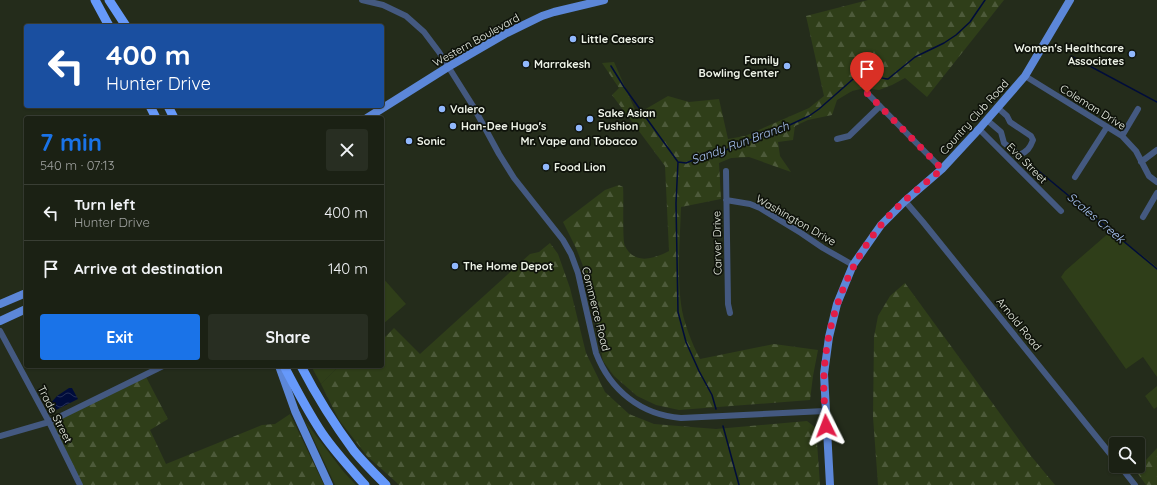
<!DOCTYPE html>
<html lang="en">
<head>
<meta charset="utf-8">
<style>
	:root { --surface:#1b2114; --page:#282e22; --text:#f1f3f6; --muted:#a0a3a0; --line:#393e34; --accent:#1a73e8 }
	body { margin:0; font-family:Quicksand,sans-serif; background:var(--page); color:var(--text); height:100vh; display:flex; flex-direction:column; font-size:15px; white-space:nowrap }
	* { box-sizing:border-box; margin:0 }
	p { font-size:13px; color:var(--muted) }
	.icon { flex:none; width:22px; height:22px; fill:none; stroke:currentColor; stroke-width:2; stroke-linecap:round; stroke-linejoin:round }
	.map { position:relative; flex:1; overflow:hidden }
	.panel { position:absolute; left:24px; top:116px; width:360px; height:252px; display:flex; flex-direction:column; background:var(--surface); border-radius:4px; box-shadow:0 1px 3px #0004,0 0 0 1px var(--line) }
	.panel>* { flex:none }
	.top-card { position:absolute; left:24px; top:24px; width:360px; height:84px; border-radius:4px; box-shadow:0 1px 3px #0004,0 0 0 1px var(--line); background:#1a4fa0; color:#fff; overflow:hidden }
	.fabs { position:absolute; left:1109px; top:437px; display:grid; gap:8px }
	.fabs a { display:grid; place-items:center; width:36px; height:36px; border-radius:4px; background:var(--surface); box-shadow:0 1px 3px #0004,0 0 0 1px var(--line); font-size:20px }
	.pin { position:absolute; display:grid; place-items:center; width:34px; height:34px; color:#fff; margin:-41px -17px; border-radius:50% 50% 50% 0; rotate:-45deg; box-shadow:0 0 4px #0007 }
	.pin .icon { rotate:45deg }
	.me { position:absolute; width:44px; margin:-22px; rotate:357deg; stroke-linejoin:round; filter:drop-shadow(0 0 3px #0008) }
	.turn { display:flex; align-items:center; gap:14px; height:84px; padding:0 16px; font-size:18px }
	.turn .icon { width:52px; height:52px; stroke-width:2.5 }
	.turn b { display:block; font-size:28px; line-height:34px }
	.round { display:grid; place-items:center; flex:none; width:42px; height:42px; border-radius:4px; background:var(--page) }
	.headline { display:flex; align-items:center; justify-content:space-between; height:68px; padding:0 16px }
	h1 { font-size:24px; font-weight:800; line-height:30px; color:var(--accent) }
	.button { display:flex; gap:8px; margin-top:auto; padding:8px 16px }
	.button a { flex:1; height:46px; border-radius:4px; background:var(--accent); color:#fff; font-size:16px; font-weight:800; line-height:46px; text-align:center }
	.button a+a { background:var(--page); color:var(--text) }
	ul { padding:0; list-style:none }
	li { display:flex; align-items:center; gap:12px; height:56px; padding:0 16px; border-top:1px solid var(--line) }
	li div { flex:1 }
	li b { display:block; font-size:15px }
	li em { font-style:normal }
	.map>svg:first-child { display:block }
</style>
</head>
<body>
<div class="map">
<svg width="1157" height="485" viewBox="0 0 1157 485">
	<defs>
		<pattern id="forest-firs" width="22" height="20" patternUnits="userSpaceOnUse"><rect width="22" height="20" fill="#2f3e19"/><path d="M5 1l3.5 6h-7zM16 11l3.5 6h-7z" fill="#4d5a3a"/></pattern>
		<pattern id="water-waves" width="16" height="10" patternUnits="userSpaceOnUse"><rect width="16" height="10" fill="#000c3b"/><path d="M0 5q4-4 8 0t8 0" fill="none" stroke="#263057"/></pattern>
	</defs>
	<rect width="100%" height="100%" fill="#242c1b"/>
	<path fill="#2f3e19" d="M1111,231L1157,267V377L1143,357L1126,369L1061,277L1065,271Z
		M382,277L406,304L382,325Z
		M311,366H339L321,384Z
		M1157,386V407L1154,409L1145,396Z
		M305,421L343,471L356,485H335Z"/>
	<path fill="url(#forest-firs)" d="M868,0H1004L927,97L905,78L892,85L879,90L865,88L852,91L837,100L832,115L808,120L795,126L793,140L778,142L780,156L791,172L749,157L731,158L719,163L721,199L681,207C680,239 677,272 681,304C683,321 692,344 700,359L774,344L818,350L813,376L810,400L679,410L656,405L637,396L614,376L603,361L592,302L585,271L576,248L563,222L605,190L619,185L623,187C624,196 622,242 625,246C634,265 654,259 669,251L665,166L612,95L619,88L602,63L614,62L636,112L644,110L668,96L689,102L719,99L728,139L745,136L809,108L824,96L806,16Z
		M550,243L558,254L570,288L586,353L605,392L629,414L654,424L716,429L807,421L816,428L820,485H399L396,482L367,456L339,420L321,384L339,366H382V340L394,328L420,354L530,254L539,252Z
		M905,283L1031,456L1055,485H878L873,417L874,337L878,316L890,296Z
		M145,375L168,419L150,430L166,464L262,425L275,424L290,414L324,485H80L49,422Z
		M1157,448V485H1146L1136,471Z"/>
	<path fill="url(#water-waves)" d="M69,388H72L78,399L52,412H50L48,406L57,396Z"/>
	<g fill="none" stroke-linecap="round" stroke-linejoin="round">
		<path stroke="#000c3b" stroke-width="1.5" d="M1071,56L1157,102
			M611,66L624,87L678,162
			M678,162L686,163L709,154L721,152L755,138L781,129L809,116L819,109L860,73C870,70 878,79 888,79L915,57L944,43L956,35L970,22L985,0
			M678,162L676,203L678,312L686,342L699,371L712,395L716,409
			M1034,167L1157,269
			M723,426L739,485"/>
		<path stroke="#445980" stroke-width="6" d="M362,0L383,5L406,16L424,32L439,52L473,106L499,154L514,178L563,240L571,254L578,273L596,353C610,390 641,415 681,418L825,411
			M1025,76L1122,136L1136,151L1149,176L1157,182
			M867,93L942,169
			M987,120L1001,132L1004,143L1019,155C1027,152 1030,148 1033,140L1031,136L1010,122L1007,116L998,108
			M979,129L1061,211
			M1122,136L1138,109
			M837,139L849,136L880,106
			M1141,162L1157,150
			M726,171L728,304L730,313
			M1075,177L1107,127
			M726,200L750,204L760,208L801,233L823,248L853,265
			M905,201L923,222L1116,461
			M1143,217L1157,193
			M0,331L49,422L80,485
			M0,436L49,422L163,366
			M1120,466L1135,485"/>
		<path stroke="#5c87d8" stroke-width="8" d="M367,118L448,67L505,34L542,16L554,12L604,0
			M0,304L26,293
			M0,321L26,309
			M279,366L295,411L329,485
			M830,485L824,374L829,337L837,304L853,265L881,225L905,201L942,169L979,129L1025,76L1070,0"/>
		<path stroke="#6699fa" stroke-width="9" d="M95,0L109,26
			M109,0L126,26
			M150,106L156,118
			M168,106L174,118
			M284,366C296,389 308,412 322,433C335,452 350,468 365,485
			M301,366C316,395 334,424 354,451C364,463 375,474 386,485"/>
	</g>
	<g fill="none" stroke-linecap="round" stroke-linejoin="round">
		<path stroke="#e11d48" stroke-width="7" stroke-dasharray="0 12.6" d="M826,426C825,409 823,391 824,374C827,319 847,267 881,225C898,204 921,187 942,169L867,93"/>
	</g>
	<g fill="#91b8fd" stroke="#0f130b" stroke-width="1.5">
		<circle cx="573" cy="39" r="4"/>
		<circle cx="1132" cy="54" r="4"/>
		<circle cx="526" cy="64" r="4"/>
		<circle cx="787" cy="66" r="4"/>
		<circle cx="442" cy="109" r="4"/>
		<circle cx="590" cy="119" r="4"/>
		<circle cx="453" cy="126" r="4"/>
		<circle cx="579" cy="128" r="4"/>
		<circle cx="409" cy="141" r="4"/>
		<circle cx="546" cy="167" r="4"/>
		<circle cx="455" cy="266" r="4"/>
	</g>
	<g text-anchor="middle" stroke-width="3.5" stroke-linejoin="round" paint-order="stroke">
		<g font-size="11" font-weight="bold" fill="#eef3e8" stroke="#0f130b" text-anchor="start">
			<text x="581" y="43">Little Caesars</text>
			<text x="1124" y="52" text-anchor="end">Women's Healthcare<tspan x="1124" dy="13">Associates</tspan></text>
			<text x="779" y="64" text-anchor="end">Family<tspan x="779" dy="13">Bowling Center</tspan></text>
			<text x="534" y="68">Marrakesh</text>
			<text x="450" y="113">Valero</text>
			<text x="598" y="117">Sake Asian<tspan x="598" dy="13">Fushion</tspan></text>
			<text x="461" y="130">Han-Dee Hugo's</text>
			<text x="417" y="145">Sonic</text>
			<text x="579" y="145" text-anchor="middle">Mr. Vape and Tobacco</text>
			<text x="554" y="171">Food Lion</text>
			<text x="463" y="270">The Home Depot</text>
		</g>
		<g font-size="11" fill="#eef3e8" stroke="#0f130b">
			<text transform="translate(476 40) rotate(-29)" y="4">Western Boulevard</text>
			<text transform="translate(1093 107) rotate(32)" y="4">Coleman Drive</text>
			<text transform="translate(974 117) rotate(-48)" y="4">Country Club Road</text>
			<text transform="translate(1027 163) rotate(45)" y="4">Eva Street</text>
			<text transform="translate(796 220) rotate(30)" y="4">Washington Drive</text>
			<text transform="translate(717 243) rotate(-91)" y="4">Carver Drive</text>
			<text transform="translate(596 309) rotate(76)" y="4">Commerce Road</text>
			<text transform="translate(1019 324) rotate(51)" y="4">Arnold Road</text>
			<text transform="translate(55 414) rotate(63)" y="4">Trade Street</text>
		</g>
		<g font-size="12" font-style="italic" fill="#aac5f5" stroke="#0f130b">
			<text transform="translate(740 143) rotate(-20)" y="4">Sandy Run Branch</text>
			<text transform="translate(1096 218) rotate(40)" y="4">Scales Creek</text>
		</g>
	</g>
</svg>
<div class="fabs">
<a><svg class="icon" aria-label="search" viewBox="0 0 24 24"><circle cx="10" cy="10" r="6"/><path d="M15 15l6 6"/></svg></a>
</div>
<div class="pin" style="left:867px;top:93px;background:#d93025"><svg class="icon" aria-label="arrive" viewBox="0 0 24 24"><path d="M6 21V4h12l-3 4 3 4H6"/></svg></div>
<svg class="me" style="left:826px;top:426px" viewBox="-20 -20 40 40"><path d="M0-17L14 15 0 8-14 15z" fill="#e11d48" stroke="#fff" stroke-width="4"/></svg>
<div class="top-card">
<div class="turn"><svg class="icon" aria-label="left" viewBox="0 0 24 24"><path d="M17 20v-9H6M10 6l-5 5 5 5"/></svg><div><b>400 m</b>Hunter Drive</div></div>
</div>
<section class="panel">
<div class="headline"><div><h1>7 min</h1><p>540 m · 07:13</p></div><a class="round"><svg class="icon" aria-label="close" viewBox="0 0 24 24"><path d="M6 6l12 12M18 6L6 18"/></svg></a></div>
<ul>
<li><svg class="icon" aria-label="left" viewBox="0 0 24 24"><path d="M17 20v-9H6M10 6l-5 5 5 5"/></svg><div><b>Turn left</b><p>Hunter Drive</p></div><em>400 m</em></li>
<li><svg class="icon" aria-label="arrive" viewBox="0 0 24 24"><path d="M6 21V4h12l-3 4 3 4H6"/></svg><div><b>Arrive at destination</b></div><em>140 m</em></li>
</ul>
<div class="button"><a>Exit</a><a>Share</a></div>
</section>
</div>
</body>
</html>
